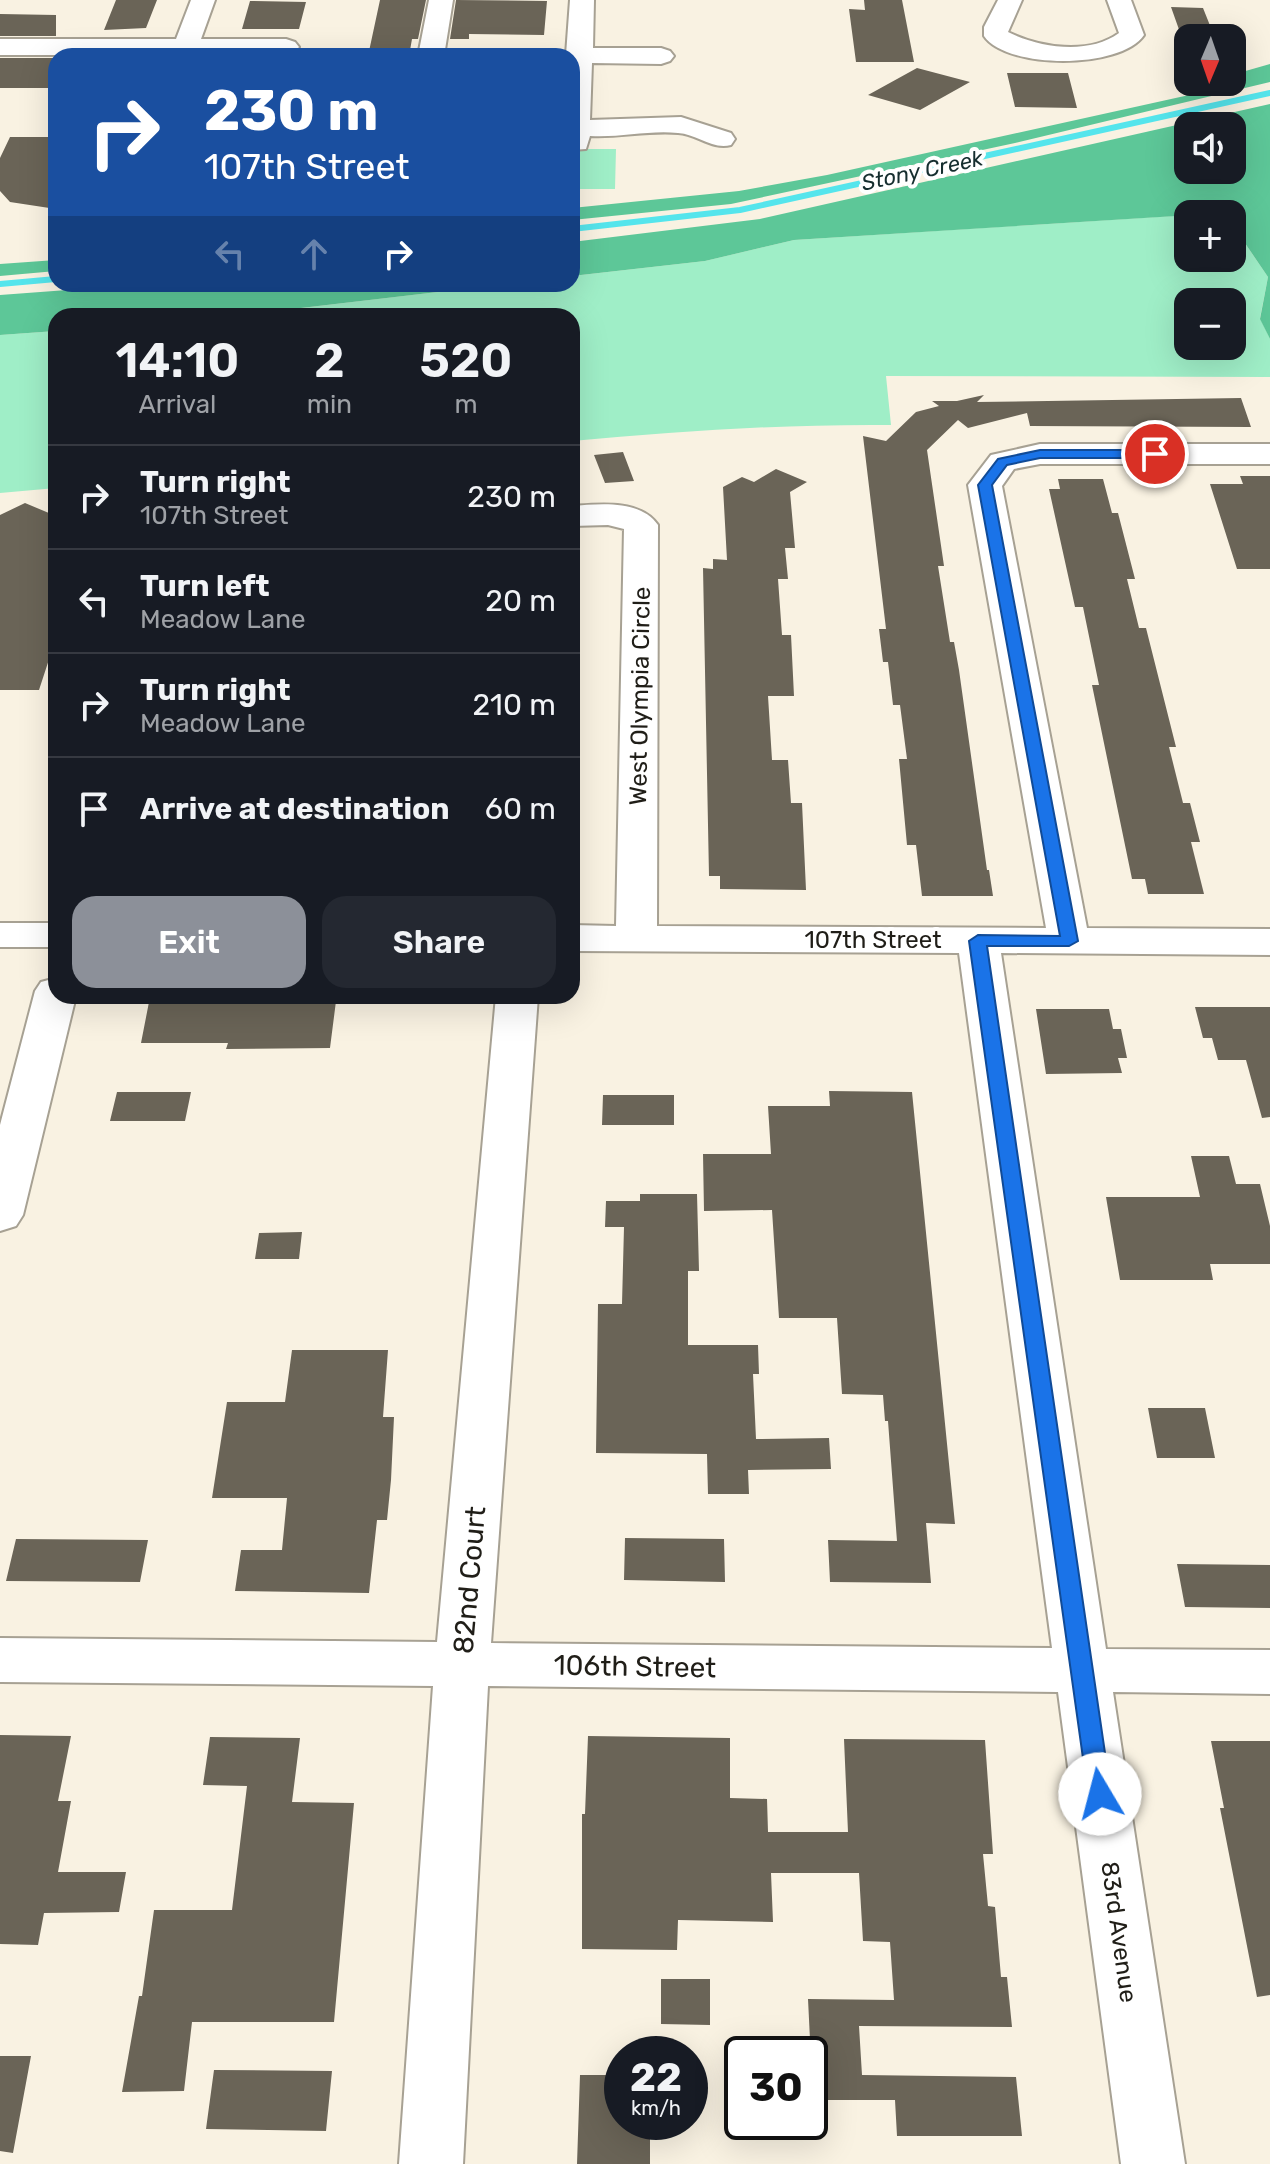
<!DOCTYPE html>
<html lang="en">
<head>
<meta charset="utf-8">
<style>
	:root { --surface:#171b24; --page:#242831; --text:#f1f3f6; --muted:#9ea1a6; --line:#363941; --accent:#8c9099 }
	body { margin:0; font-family:Rubik,sans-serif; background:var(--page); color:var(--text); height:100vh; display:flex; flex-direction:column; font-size:30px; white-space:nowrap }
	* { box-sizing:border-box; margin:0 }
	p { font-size:26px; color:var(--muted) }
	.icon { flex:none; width:44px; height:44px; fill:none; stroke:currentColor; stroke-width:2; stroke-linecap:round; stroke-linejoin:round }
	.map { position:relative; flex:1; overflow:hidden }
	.sheet { position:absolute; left:48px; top:308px; width:532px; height:696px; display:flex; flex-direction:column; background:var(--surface); border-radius:24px; box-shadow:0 8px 32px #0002 }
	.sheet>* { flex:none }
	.top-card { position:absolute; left:48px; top:48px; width:532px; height:244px; border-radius:24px; box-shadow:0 8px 32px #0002; background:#1a4fa0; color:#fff; overflow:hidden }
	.needle { width:52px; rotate:182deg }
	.tools { position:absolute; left:1174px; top:24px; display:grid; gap:16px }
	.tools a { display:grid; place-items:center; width:72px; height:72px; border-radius:16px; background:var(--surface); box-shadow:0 8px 32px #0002; font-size:40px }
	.speed { position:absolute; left:604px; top:2036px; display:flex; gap:16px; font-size:40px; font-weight:700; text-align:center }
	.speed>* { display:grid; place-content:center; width:104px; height:104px; border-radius:50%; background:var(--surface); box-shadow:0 8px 32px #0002; line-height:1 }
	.speed small { font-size:20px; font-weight:400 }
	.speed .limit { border:4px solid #111; border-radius:12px; background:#fff; color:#111 }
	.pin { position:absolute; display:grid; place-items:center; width:68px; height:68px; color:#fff; margin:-34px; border:4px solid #fff; border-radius:50%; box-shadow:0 2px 8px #0007 }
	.me { position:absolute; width:88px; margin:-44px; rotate:352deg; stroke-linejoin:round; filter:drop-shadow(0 0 6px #0008) }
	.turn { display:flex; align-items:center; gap:28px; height:168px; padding:0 24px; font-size:36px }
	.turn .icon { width:104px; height:104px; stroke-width:2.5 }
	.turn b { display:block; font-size:56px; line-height:68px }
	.lanes { display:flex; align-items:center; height:76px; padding:0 24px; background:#0003; justify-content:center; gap:40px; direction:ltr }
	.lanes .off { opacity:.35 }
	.eta { display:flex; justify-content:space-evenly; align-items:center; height:136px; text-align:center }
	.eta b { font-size:48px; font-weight:600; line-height:56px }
	.button { display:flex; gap:16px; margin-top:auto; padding:16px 24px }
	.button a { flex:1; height:92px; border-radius:24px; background:var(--accent); color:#fff; font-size:32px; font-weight:600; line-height:92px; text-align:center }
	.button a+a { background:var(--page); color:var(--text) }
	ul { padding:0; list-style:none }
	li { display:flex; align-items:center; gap:24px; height:104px; padding:0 24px; border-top:2px solid var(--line) }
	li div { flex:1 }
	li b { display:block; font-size:30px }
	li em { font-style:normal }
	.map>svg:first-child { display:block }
</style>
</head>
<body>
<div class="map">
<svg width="1270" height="2164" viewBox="0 0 1270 2164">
	<rect width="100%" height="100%" fill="#f9f2e2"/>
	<path fill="#9feec7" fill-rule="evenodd" d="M572,149H616L615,189H572Z
		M1188,215V258H1232V224L1268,277L1260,318L1270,339V377L886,376L891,425C784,424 679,431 572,441V316H232L506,284H572V276L705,261L794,240ZM1188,302H1232V346H1188Z
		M56,331V488L0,493V335Z"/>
	<path fill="#5dc798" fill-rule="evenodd" d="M1270,64V82L1015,143L731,204L572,220V208L739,191L827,175L1239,84L1242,72Z
		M1270,104V339L1260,319L1268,277L1232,224V214L1224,213L794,240L705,261L572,276V242L760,219ZM1188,126H1232V170H1188Z
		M56,260V271L0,276V264Z
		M148,284H506L232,316H56V331L0,335V295Z"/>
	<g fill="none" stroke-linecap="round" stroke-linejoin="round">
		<path stroke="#55e5ec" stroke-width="6" d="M572,229L740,210L1270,93
			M0,284L56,279"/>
	</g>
	<path fill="#6a6457" d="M116,0H157L146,28L104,30Z
		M380,0H426L418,39H412L409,56H368Z
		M456,0L547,1L544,35L469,34V39H450Z
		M864,0H902L914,62H856L849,9L865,10Z
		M250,1L306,2L299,29H242Z
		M1171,7L1203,8L1215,38H1182Z
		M0,14L56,15V36H0Z
		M0,58H56V88H0Z
		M917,68L970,82L920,110L868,95Z
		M1007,73H1068L1077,108L1015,107Z
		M10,137H56V209L10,202L0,191V158Z
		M984,395L977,402L1241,398L1251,427L1030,426L1027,413L968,428L958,420L927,450L944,566H938L950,642H954L959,670L987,870H989L993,896H922L916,845H907L899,759H907L900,705H893L888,662H883L879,629H886L863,436L886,441L916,412L939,406L932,401H957Z
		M623,452L634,481L605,483L594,455Z
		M776,469L807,482L790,492L795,548H785L788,579H778L782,635H791L794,696H768L772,760H788L791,803H802L806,890L720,889V876H709L703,568L713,569V559L727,560L723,487L742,477L754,482Z
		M1240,476H1270V569H1237L1210,484H1243Z
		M1058,479H1103L1112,513H1118L1135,579H1127L1139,628H1146L1176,747H1169L1183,803H1190L1200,842H1191L1204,894H1148L1145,879H1132L1092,685H1099L1083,607H1075L1049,489H1060Z
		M25,503L56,516V638L39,690H0V515Z
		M294,1001H336L330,1048L226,1049L228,1043H141L149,1002Z
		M1195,1007H1270V1117L1262,1118L1246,1060H1218L1212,1038H1203Z
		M1036,1009H1109L1113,1029H1121L1127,1058H1118L1122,1073L1046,1074Z
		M829,1091L912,1092L955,1524L926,1523L931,1583L830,1582L828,1540L897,1541L888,1421H885L883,1395L842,1394L837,1318H779L772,1210L704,1211L703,1154H771L768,1106H830Z
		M117,1092H191L185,1121H110Z
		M603,1095H674V1125H602Z
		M1191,1156H1229L1236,1184H1260L1270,1226V1264H1210L1213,1280H1120L1106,1197H1200Z
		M640,1194H697L699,1271H688V1345H758L759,1374H753L756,1439L829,1438L831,1469L748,1470L749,1494H708L707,1454L596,1453L598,1304H622L624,1227H605L606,1201H640Z
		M302,1232L299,1259H255L259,1233Z
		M292,1350H388L383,1417H394L391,1480L387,1520H377L369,1593L235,1591L241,1550H282L287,1498H212L227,1402H285Z
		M1148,1408H1205L1215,1458H1157Z
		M625,1538L724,1539L725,1582L624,1580Z
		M16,1539L148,1540L140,1582L6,1581Z
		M1177,1564L1270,1565V1608L1185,1607Z
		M0,1735L71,1736L58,1801H71L58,1872H126L119,1912L44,1913L38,1945L0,1944Z
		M588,1736L730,1738V1798L767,1799L768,1832H848L844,1739L985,1740L993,1854H983L988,1906L995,1907L1001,1977H1007L1012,2027L859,2026L862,2075L1016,2077L1022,2136H897L895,2100H813L808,1999L894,2000L890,1942L863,1941L859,1873H771L773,1922L678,1920L677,1950L582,1949V1814H585Z
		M210,1737L300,1738L292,1802L354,1803L334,2022H192L184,2091L122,2092L139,1996H142L154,1910H232L247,1786L203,1785Z
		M1211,1741H1270V1995L1257,1997L1220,1808H1224Z
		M661,1979H710V2025L661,2024Z
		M0,2056H31L13,2153L0,2151Z
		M214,2070L332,2071L326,2131L206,2129Z
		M580,2075H622V2122H650V2164H577Z"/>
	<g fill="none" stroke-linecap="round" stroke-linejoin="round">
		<g stroke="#a7a193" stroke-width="4">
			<path id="minor" d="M191,0H215L201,39H286L295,42L299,47L295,52L286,55H0V39H176Z
				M429,0H453L444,56H418Z
				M570,0H594L593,48H661L670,51L674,56L670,61L661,64L592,63L590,120L681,117L731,133L735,139L731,145C712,150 697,134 678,133C648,130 619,138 590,136L586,149L572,150V56L566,55Z
				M998,0H1022L1008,32C1040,48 1089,55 1119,33L1107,0H1131L1144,35C1120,70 1006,69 984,36V27Z
				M1040,444H1270V464H1040L1014,469L1002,486L1087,928L1270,929V955L1001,953L1106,1649L1270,1650V1694L1113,1692L1185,2164H1121L1058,1692L488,1686L463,2164H399L433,1686L0,1682V1638L437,1642L496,996H538L491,1643L1052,1648L959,953L572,951V925L616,926L624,529L608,525L572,526V506C599,504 640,499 658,525L657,926L1046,928L968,485L991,455Z
				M0,923H56V947H0Z
				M56,978V996H76L23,1215L16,1226L0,1231V1125L35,991L41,982Z"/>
		</g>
		<use href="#minor" fill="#fff" fill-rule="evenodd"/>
	</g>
	<path fill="#1a73e8" stroke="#114b97" stroke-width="2" d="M1040,450H1155L1162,454L1155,458H1040L1007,465L992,485L1078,941L1069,946H987L1111,1794L1108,1801L1100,1804L1091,1801L1088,1794L969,941L978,935L1060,936L978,485L998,459Z"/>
	<g text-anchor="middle" stroke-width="8" stroke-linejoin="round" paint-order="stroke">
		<g font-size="22" font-style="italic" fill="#162e2f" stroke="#fff">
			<text transform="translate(922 170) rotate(-12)" y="8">Stony Creek</text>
		</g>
		<g font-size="24" fill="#201e18" stroke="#fff">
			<text transform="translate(640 696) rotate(-89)" y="8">West Olympia Circle</text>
			<text x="873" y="948">107th Street</text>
			<text transform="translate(1119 1932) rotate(82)" y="8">83rd Avenue</text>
		</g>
		<g font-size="28" fill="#201e18" stroke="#fff">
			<text transform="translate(469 1580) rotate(-85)" y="10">82nd Court</text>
			<text transform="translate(635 1666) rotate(1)" y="10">106th Street</text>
		</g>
	</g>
</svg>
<div class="tools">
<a><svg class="needle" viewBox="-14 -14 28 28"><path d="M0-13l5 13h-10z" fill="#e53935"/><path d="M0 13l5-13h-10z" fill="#9ea1a6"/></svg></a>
<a><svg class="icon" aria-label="sound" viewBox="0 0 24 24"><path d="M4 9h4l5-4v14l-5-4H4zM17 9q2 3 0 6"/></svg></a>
<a>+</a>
<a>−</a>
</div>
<div class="speed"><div>22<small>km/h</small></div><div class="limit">30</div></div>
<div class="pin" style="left:1155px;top:454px;background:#d93025"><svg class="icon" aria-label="arrive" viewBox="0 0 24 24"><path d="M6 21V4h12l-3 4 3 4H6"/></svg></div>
<svg class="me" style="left:1100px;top:1794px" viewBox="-20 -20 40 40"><circle r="19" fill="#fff"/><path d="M0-13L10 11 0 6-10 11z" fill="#1a73e8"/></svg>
<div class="top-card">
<div class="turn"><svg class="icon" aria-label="right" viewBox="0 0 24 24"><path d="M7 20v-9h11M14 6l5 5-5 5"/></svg><div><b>230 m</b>107th Street</div></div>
<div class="lanes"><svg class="icon off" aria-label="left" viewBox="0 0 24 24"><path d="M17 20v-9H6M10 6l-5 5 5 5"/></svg><svg class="icon off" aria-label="ahead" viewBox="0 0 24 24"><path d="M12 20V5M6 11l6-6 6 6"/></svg><svg class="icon" aria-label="right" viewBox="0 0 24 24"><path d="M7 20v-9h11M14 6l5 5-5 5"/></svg></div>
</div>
<section class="sheet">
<div class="eta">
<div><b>14:10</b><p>Arrival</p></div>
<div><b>2</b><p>min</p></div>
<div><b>520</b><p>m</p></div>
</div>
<ul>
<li><svg class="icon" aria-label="right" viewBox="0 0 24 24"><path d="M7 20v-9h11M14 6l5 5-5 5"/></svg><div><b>Turn right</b><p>107th Street</p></div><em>230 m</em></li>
<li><svg class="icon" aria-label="left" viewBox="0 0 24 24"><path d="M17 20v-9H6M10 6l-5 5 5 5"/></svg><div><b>Turn left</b><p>Meadow Lane</p></div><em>20 m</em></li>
<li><svg class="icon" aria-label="right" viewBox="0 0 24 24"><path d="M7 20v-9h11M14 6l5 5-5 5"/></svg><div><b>Turn right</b><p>Meadow Lane</p></div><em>210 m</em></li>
<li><svg class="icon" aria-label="arrive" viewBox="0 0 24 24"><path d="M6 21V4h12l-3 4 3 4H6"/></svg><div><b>Arrive at destination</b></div><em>60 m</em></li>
</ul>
<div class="button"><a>Exit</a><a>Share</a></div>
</section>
</div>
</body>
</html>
